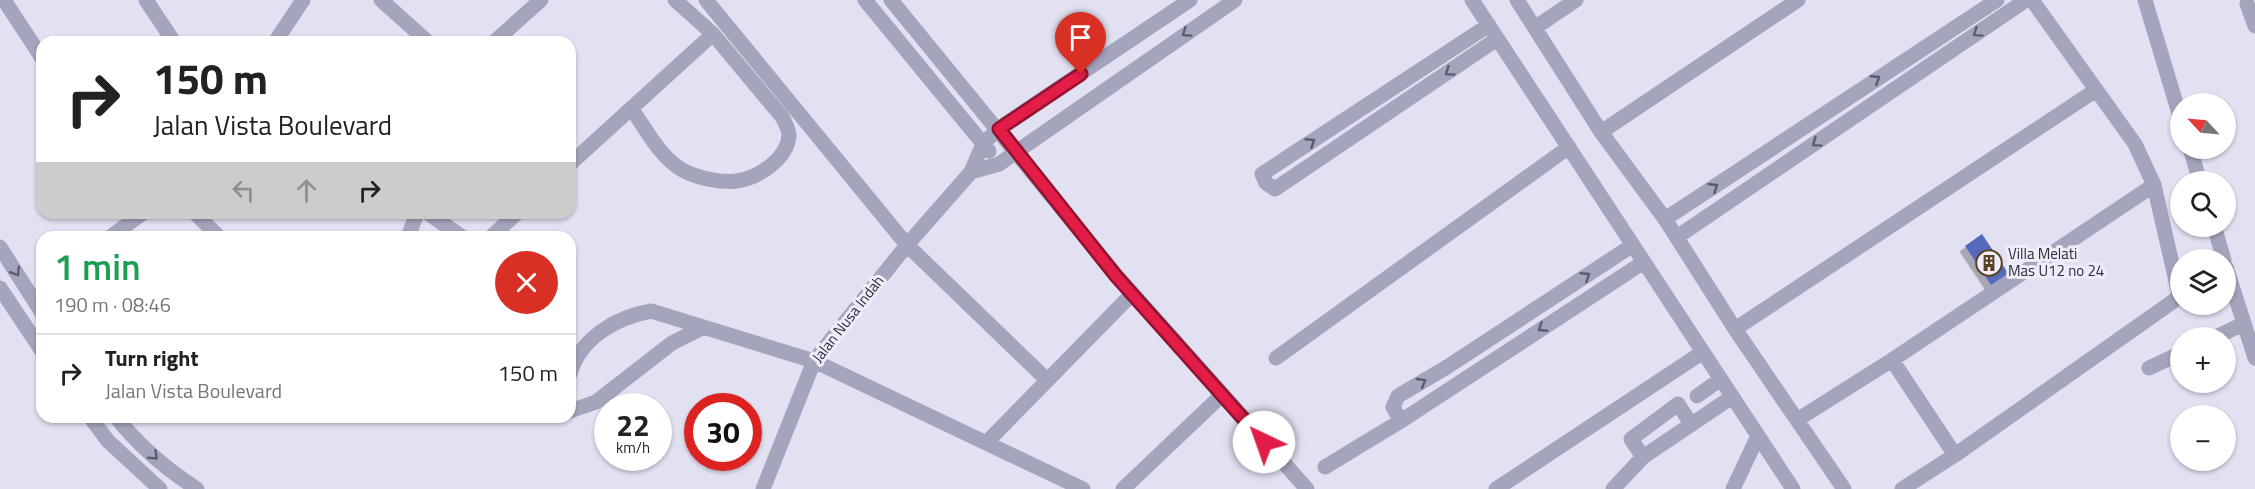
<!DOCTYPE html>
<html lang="en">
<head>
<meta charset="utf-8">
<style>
	:root { --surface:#fff; --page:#f2f2f2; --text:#222; --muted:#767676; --line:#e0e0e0 }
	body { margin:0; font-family:"Titillium Web",sans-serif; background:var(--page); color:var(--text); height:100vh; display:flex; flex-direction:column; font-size:22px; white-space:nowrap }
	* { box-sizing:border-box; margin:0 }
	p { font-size:20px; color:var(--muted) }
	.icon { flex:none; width:33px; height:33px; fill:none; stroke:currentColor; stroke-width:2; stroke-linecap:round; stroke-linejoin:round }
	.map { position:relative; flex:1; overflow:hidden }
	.panel { position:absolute; left:36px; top:231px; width:540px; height:192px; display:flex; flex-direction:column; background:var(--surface); border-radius:18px; box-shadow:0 2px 4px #0004 }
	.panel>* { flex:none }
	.guide { position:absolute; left:36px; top:36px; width:540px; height:183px; border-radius:18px; box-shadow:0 2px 4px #0004; background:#fff; color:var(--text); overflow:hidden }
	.needle { width:39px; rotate:296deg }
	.tools { position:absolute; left:2170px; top:93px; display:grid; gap:12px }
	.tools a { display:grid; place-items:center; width:66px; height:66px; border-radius:50%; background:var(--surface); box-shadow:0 2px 4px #0004; font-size:30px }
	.speed { position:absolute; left:594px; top:393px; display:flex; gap:12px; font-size:30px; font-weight:700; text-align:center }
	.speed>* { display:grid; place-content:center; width:78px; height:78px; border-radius:50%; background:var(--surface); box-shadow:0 2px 4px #0004; line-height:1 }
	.speed small { font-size:15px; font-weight:400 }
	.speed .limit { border:9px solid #d22; background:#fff; color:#111 }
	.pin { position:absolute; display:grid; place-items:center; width:51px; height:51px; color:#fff; margin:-62px -26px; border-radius:50% 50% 50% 0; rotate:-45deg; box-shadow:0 0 6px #0007 }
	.pin .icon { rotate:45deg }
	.me { position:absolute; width:66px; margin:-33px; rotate:318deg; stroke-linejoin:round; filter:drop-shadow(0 0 4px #0008) }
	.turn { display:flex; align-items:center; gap:21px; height:126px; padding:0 18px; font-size:27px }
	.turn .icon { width:78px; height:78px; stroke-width:2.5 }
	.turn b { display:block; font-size:42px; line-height:51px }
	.lanes { display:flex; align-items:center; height:57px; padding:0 18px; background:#0003; justify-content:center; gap:30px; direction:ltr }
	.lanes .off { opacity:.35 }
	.round { display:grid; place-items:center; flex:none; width:63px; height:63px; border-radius:32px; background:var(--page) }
	.headline { display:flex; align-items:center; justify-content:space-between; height:102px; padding:0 18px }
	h1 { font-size:36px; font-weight:600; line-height:45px; color:#1e9e55 }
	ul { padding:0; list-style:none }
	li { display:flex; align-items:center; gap:18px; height:78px; padding:0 18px; border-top:2px solid var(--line) }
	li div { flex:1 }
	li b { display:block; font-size:22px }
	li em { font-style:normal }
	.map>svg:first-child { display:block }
</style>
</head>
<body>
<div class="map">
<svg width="2255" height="489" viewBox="0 0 2255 489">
	<defs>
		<filter id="shadow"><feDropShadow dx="-5.5" dy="5.5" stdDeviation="0" flood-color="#0004"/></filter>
	</defs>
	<rect width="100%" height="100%" fill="#e2e1f2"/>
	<path fill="#556abc" filter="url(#shadow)" d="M1982,234L2012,279L1995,291L1965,246Z"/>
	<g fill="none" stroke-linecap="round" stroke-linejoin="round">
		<path stroke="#a4a4bd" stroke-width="15" d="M4,0L42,58
			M146,0L174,42
			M381,0L428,42
			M706,0L907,245L1047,380
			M865,0L989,151
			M891,0L1116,275L1307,489
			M1472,0L1703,352L1496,489
			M1517,0L1601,132L1665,219L1735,329L1844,489
			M2145,0L2181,120
			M2247,4L2255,26
			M1489,25L1262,174L1266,183L1275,189L1497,39
			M1536,27L1576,0
			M275,42L303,0
			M494,42L541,0
			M631,108C646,129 660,158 684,171C698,178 721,183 737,181C759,178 788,158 789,135C789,130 785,123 783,118L713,34L675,0
			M1601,132L1798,0
			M2190,148L2200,182
			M570,164L713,34
			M971,172L999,164L1235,0
			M195,213L219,237
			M428,213L462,237
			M1665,219L1997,0
			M2214,226L2224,260
			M110,237L143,213
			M408,237L417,213
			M491,237L517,213
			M1677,237L2026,0
			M0,247L42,313
			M2226,267L2255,358
			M0,288L42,351
			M1735,329L2096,90
			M2214,338L2243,324
			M1703,352L1793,489
			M1276,358L1569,147
			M1892,360L1955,455
			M2149,368L2181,353
			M570,374C580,338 617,317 651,311L814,361L1083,489
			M1697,396L1721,379
			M570,411L596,402L672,343L704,327
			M90,417L108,441L160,489
			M116,417C139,446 166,469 197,489
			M1404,419L1398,416L1393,407L1398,396L1447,367L1633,245
			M1797,420L1892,360L2154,185
			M986,443L1132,294
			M1643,457L1631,439L1678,404L1691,424
			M1325,467L1404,419L1644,262
			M763,489L814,361L907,245L971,172L983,144L998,129L1190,0
			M1123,489L1222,395
			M1613,489L1643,457L1732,397
			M1733,489L1758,436
			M1902,489L1955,455L2175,300L2179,294L2154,185L2135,144L2032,0"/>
	</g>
	<defs><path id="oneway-chevron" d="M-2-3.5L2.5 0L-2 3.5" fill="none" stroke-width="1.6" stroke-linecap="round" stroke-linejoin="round" transform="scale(1.5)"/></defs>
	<g stroke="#5b5d6d">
		<use href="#oneway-chevron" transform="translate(1186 33) rotate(145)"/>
		<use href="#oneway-chevron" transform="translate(1977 33) rotate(146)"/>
		<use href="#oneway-chevron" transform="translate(1449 72) rotate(146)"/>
		<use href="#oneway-chevron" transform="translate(1876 79) rotate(-33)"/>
		<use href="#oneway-chevron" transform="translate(1311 142) rotate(-33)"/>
		<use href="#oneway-chevron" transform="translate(1816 143) rotate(146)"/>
		<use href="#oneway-chevron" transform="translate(1714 187) rotate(-33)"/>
		<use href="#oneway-chevron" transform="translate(16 272) rotate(58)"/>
		<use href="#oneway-chevron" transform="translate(1586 276) rotate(-33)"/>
		<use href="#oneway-chevron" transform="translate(1542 328) rotate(147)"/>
		<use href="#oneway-chevron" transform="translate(1422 382) rotate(-30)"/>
		<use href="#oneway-chevron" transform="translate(154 456) rotate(43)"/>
	</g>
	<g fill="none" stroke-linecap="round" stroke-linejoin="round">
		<g stroke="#92132f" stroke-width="15">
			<path id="route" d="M1081,74L999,129L1116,276L1264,442"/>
		</g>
		<use href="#route" stroke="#e11d48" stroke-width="10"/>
	</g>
	<defs>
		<g id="building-ring" transform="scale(1.35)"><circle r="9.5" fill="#efedf9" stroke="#574324" stroke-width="1.5"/><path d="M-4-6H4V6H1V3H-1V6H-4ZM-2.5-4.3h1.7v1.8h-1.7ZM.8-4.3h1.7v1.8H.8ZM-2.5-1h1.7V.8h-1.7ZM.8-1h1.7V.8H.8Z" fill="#574324"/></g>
	</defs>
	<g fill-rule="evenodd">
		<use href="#building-ring" x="1989" y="263"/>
	</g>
	<g text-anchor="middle" stroke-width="6" stroke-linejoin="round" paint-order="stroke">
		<g font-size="15" fill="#2b2d38" stroke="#efedf9" text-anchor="start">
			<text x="2008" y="259">Villa Melati<tspan x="2008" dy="17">Mas U12 no 24</tspan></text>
		</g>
		<g font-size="15" fill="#2b2d38" stroke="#efedf9">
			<text transform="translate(848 319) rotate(-52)" y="5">Jalan Nusa Indah</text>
		</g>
	</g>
</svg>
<div class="tools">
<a><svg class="needle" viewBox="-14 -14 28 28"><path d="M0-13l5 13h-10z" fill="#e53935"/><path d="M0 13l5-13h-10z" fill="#767676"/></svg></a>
<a><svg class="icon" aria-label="search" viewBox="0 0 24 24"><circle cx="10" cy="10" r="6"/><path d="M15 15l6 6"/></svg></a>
<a><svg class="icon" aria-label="layers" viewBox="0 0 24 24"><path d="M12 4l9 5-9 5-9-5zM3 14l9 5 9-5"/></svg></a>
<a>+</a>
<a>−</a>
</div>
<div class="speed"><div>22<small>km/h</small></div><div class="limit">30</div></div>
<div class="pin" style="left:1081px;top:74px;background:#d93025"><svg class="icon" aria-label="arrive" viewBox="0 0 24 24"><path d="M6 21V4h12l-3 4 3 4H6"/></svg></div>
<svg class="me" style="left:1264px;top:442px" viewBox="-20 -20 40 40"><circle r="19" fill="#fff"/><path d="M0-13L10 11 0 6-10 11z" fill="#e11d48"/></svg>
<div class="guide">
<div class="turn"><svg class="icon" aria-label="right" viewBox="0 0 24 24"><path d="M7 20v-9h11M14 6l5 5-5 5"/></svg><div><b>150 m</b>Jalan Vista Boulevard</div></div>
<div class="lanes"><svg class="icon off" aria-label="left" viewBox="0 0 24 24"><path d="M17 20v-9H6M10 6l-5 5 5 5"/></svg><svg class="icon off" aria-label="ahead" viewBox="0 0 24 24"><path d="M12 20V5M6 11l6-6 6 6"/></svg><svg class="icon" aria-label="right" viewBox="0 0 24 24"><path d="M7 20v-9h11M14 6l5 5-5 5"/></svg></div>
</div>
<section class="panel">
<div class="headline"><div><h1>1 min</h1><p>190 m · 08:46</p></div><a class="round" style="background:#d93025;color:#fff"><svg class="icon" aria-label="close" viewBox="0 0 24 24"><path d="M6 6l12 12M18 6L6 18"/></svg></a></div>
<ul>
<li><svg class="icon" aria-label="right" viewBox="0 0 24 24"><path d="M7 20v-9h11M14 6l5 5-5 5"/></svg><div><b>Turn right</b><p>Jalan Vista Boulevard</p></div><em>150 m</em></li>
</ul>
</section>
</div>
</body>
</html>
